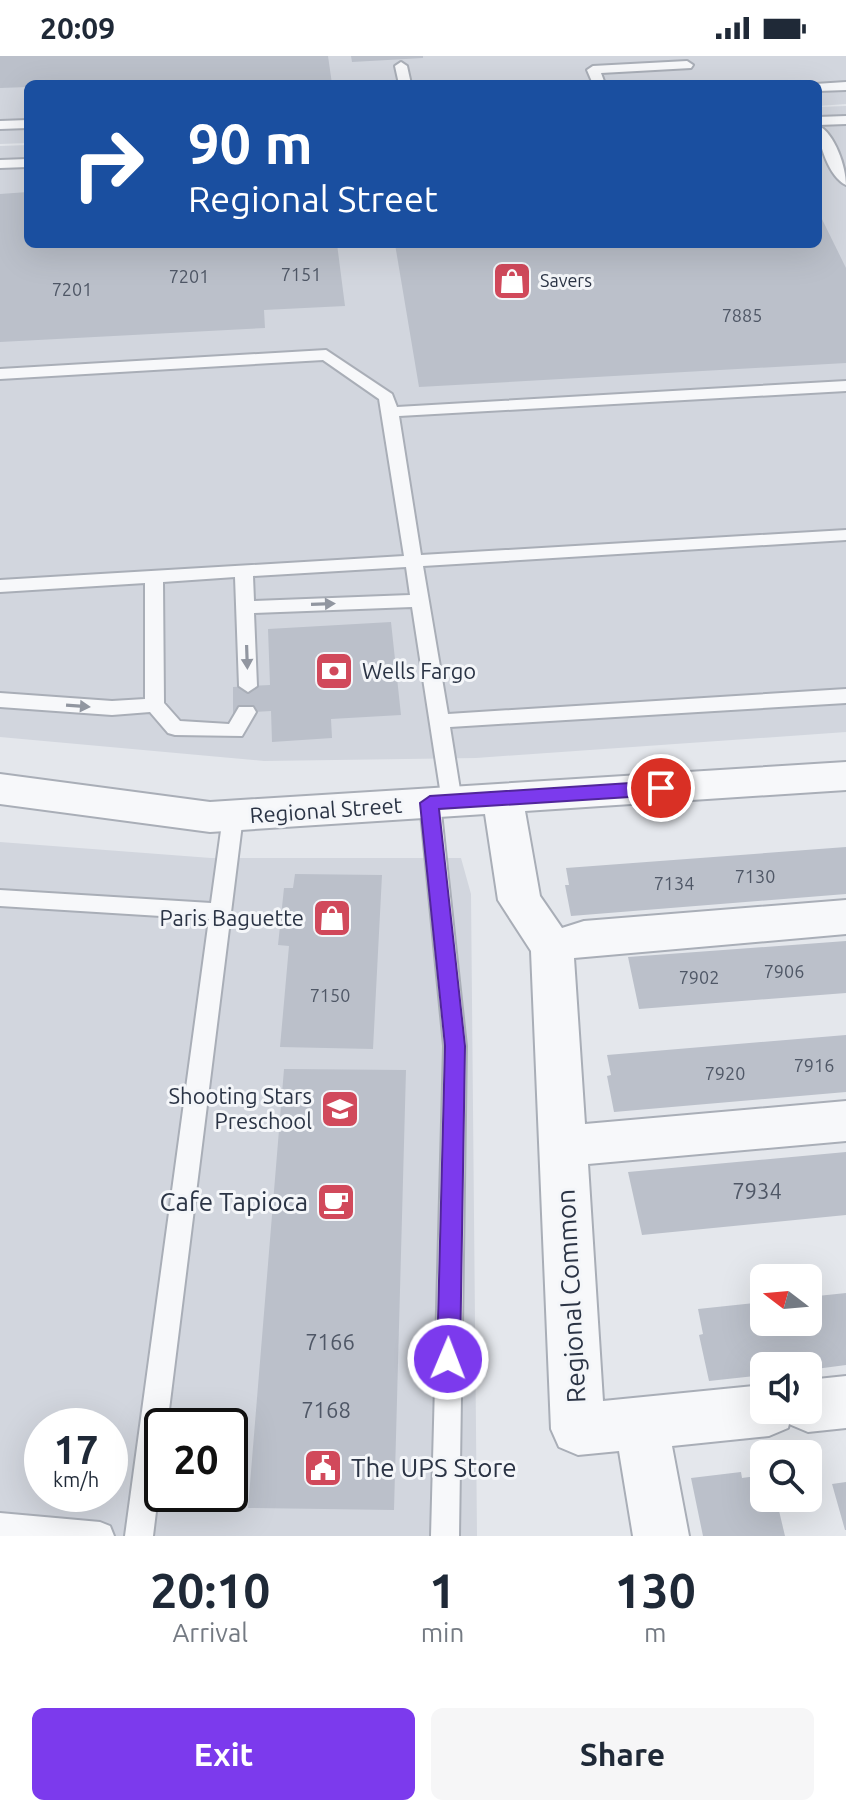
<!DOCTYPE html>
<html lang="en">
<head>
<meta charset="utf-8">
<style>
	:root { --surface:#fff; --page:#f6f6f7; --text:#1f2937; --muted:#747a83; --accent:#7c3aed }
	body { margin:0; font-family:Ubuntu,sans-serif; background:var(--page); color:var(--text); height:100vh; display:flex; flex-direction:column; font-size:30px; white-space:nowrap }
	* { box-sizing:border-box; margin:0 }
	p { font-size:26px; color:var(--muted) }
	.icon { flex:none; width:44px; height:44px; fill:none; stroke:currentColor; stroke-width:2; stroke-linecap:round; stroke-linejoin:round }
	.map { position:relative; height:1480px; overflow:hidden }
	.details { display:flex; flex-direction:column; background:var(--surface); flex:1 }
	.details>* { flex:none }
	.hud { position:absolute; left:24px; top:24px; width:798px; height:168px; border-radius:12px; box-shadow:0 8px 32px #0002; background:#1a4fa0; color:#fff; overflow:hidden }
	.needle { width:52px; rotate:286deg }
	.fabs { position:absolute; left:750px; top:1208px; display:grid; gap:16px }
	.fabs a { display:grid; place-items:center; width:72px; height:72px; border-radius:12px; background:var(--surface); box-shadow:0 8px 32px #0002; font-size:40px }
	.speed { position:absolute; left:24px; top:1352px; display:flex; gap:16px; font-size:40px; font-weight:700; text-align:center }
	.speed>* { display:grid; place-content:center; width:104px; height:104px; border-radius:50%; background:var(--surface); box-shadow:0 8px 32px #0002; line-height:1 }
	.speed small { font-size:20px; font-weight:400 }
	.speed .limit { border:4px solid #111; border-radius:12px; background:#fff; color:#111 }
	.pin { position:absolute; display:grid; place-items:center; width:68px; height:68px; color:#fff; margin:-34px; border:4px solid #fff; border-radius:50%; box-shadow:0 2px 8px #0007 }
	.me { position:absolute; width:88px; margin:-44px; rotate:1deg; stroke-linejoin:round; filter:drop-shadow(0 0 6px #0008) }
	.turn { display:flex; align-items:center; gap:28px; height:168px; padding:0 32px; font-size:36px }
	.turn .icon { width:104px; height:104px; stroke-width:2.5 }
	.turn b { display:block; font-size:56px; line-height:68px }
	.eta { display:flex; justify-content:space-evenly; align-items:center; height:136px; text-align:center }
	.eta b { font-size:48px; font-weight:700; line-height:56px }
	.action { display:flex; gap:16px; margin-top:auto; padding:16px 32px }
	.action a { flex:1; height:92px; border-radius:12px; background:var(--accent); color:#fff; font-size:32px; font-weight:700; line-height:92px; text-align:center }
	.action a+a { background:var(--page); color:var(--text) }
	.status { display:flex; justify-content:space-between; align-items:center; height:56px; padding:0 40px; background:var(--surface); direction:ltr }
	.status svg { height:22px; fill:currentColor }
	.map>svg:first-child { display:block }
</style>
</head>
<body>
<div class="status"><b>20:09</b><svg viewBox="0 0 49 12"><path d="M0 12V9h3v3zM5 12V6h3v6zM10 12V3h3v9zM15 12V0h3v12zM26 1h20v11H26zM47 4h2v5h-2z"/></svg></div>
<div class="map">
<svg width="846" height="1480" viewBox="0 0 846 1480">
	<rect width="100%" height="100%" fill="#e4e7ec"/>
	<path fill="#d2d6de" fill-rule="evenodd" d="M0,0H846V48L818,50V28H28V87L0,88Z
		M846,50V676L476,702L264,705L0,681V90L28,89V188H818V51Z
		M0,786L211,802H461L471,838L477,1480H0ZM42,1370H110V1438H42ZM162,1370H230V1438H162Z"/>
	<path fill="#bbc0ca" d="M0,0H328L332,28L108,27L28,28V31L0,32Z
		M351,0H423V2L352,6Z
		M28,136V188H337L345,250L264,254L265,272L0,286V138Z
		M818,155L846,212V307L419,331L395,188H818Z
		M391,566L401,659L331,663L332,682L272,686L271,655L233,657V631L270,629L268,573Z
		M846,791V838L571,860L565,829H569L566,812Z
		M295,818L382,819L373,993L280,991L289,890L278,889L284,832H293Z
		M846,885V937L639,953L628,901Z
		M846,979V1036L614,1056L607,1020L611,1019L607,999Z
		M284,1013L406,1014L394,1454L248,1452Z
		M846,1096V1159L642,1179L628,1116Z
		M846,1237V1309L808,1314V1310H764V1319L709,1325L699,1279L703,1278L698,1253L764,1246V1266H808V1241Z
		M741,1416L742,1422L764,1419V1442H776L785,1480H703L691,1422Z
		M846,1426V1474H845L832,1428Z"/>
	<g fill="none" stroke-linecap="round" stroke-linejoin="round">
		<g stroke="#a9aeb7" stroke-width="4">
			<path id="service" d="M687,5L693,9L691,12L601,17L605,28H593L587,14L593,10Z
				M401,6L407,10L411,28H399L395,10Z
				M846,26V34L818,35V28H815Z
				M846,60V68L818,69V61Z
				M28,64V72L0,73V65Z
				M818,69C835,78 846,111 846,129C829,121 818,87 818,69Z
				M28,103V111L0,112V104Z
				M326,294L392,338L397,351L846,325V335L399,360L421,499L846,474V484L423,510L448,658L846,633V647L450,671L462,746L459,751H445L442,746L412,551L254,557L257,630L248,636L239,630L235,521L163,526L164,647L180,665L229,668L239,651H253L256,656L242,680L175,679L168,677L150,656L112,659L0,651V637L112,645L145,643V527L0,536V524L404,500L379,343L323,304L0,323V313ZM406,511L410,539L254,545L253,520Z
				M430,740L437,742L440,747L466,990L459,1480H431L444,990L420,747L423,742Z
				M233,753L240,755L243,760L167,1370H162V1407L153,1480H125L209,863L0,850V834L211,847L223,760L226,755Z
				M0,1457L100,1466L110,1470L114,1480H0Z"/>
		</g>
		<g stroke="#a9aeb7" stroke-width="4">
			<path id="minor" d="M846,706V734L525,755L540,840L562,872L584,865L846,844V878L574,902L585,1068L846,1045V1085L588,1108L603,1345L764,1329V1354H808V1324L846,1320V1372L808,1376L789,1368L788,1372L769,1380L672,1390L689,1480H633L619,1395L578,1399L559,1391L551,1373L531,895L498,844L485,758L210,776L0,748V718L210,746Z"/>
		</g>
		<use href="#service" fill="#f7f8fa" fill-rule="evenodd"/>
		<use href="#minor" fill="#f7f8fa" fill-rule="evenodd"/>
	</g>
	<defs><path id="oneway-solid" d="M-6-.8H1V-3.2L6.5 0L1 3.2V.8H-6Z" transform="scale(2)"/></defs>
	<g fill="#9196a0">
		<use href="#oneway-solid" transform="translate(323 548) rotate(-2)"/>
		<use href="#oneway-solid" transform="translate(247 601) rotate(88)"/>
		<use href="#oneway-solid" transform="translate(78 650) rotate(4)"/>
	</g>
	<path fill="#7c3aed" stroke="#51269a" stroke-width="2" d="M661,725L670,732L661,739L439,753L465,990L460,1303L457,1311L448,1314L440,1311L437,1303L445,990L420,747L430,740Z"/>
	<defs>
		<g id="shop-square" transform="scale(2)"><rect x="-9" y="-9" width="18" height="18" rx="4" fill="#d1495b" stroke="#f4f6f9"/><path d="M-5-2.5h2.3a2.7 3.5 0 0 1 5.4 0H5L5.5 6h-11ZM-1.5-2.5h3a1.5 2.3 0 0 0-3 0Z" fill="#fff"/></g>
		<g id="bank-square" transform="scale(2)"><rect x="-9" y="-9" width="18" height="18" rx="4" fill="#d1495b" stroke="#f4f6f9"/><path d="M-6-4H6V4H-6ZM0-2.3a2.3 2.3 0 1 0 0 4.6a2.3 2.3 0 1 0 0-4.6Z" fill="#fff"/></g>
		<g id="school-square" transform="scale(2)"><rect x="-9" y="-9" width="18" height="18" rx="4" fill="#d1495b" stroke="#f4f6f9"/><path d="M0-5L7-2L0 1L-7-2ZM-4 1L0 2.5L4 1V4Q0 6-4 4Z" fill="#fff"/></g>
		<g id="cafe-square" transform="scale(2)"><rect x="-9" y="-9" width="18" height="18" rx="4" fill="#d1495b" stroke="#f4f6f9"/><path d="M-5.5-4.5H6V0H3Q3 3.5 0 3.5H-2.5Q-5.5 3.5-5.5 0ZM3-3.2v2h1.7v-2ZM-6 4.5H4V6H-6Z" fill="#fff"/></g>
		<g id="civic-square" transform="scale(2)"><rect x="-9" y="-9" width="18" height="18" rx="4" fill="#d1495b" stroke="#f4f6f9"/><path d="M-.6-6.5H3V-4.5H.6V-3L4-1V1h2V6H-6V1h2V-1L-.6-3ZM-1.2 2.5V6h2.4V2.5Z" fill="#fff"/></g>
	</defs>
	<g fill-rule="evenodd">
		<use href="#shop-square" x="512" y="225"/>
		<use href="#bank-square" x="334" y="615"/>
		<use href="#shop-square" x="332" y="862"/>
		<use href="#school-square" x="340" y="1053"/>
		<use href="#cafe-square" x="336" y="1146"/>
		<use href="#civic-square" x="323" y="1412"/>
	</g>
	<g text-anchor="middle" stroke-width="6" stroke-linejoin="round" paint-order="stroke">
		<g font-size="18" fill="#4f5766">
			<text x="301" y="225">7151</text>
			<text x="189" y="227">7201</text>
			<text x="72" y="240">7201</text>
			<text x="742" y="266">7885</text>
			<text x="755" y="827">7130</text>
			<text x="674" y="834">7134</text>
			<text x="784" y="922">7906</text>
			<text x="699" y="928">7902</text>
			<text x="330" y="946">7150</text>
			<text x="814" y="1016">7916</text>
			<text x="725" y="1024">7920</text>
		</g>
		<g font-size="18" fill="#2b3445" stroke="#f4f6f9" text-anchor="start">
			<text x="540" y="231">Savers</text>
		</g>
		<g font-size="22" fill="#2b3445" stroke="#f4f6f9" text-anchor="end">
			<text x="362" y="623" text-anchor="start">Wells Fargo</text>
			<text x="304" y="870">Paris Baguette</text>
			<text x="312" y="1048">Shooting Stars<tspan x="312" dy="25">Preschool</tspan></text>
		</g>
		<g font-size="22" fill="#2b3445" stroke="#f4f6f9">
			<text transform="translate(326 754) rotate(-4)" y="8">Regional Street</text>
		</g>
		<g font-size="22" fill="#4f5766">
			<text x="757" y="1143">7934</text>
			<text x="330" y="1294">7166</text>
			<text x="326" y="1362">7168</text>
		</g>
		<g font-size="26" fill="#2b3445" stroke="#f4f6f9" text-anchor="end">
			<text x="308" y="1155">Cafe Tapioca</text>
			<text x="351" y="1421" text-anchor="start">The UPS Store</text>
		</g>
		<g font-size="26" fill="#2b3445" stroke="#f4f6f9">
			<text transform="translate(571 1240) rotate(-93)" y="9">Regional Common</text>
		</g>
	</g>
</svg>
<div class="fabs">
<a><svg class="needle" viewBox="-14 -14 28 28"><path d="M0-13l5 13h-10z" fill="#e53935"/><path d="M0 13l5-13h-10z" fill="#747a83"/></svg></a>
<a><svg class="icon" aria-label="sound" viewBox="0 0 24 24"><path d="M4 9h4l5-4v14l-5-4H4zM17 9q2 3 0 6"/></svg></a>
<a><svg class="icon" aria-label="search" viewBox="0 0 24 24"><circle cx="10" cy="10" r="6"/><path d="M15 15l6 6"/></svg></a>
</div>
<div class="speed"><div>17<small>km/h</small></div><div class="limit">20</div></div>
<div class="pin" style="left:661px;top:732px;background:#d93025"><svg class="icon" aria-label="arrive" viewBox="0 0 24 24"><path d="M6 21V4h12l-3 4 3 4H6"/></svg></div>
<svg class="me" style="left:448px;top:1303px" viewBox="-20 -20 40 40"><circle r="17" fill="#7c3aed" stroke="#fff" stroke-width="3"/><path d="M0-11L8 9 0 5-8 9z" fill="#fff"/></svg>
<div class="hud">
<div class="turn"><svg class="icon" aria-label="right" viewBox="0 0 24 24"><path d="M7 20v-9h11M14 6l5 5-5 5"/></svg><div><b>90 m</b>Regional Street</div></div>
</div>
</div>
<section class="details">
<div class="eta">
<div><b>20:10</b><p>Arrival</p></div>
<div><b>1</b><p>min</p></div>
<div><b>130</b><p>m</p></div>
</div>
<div class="action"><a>Exit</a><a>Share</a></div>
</section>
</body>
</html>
